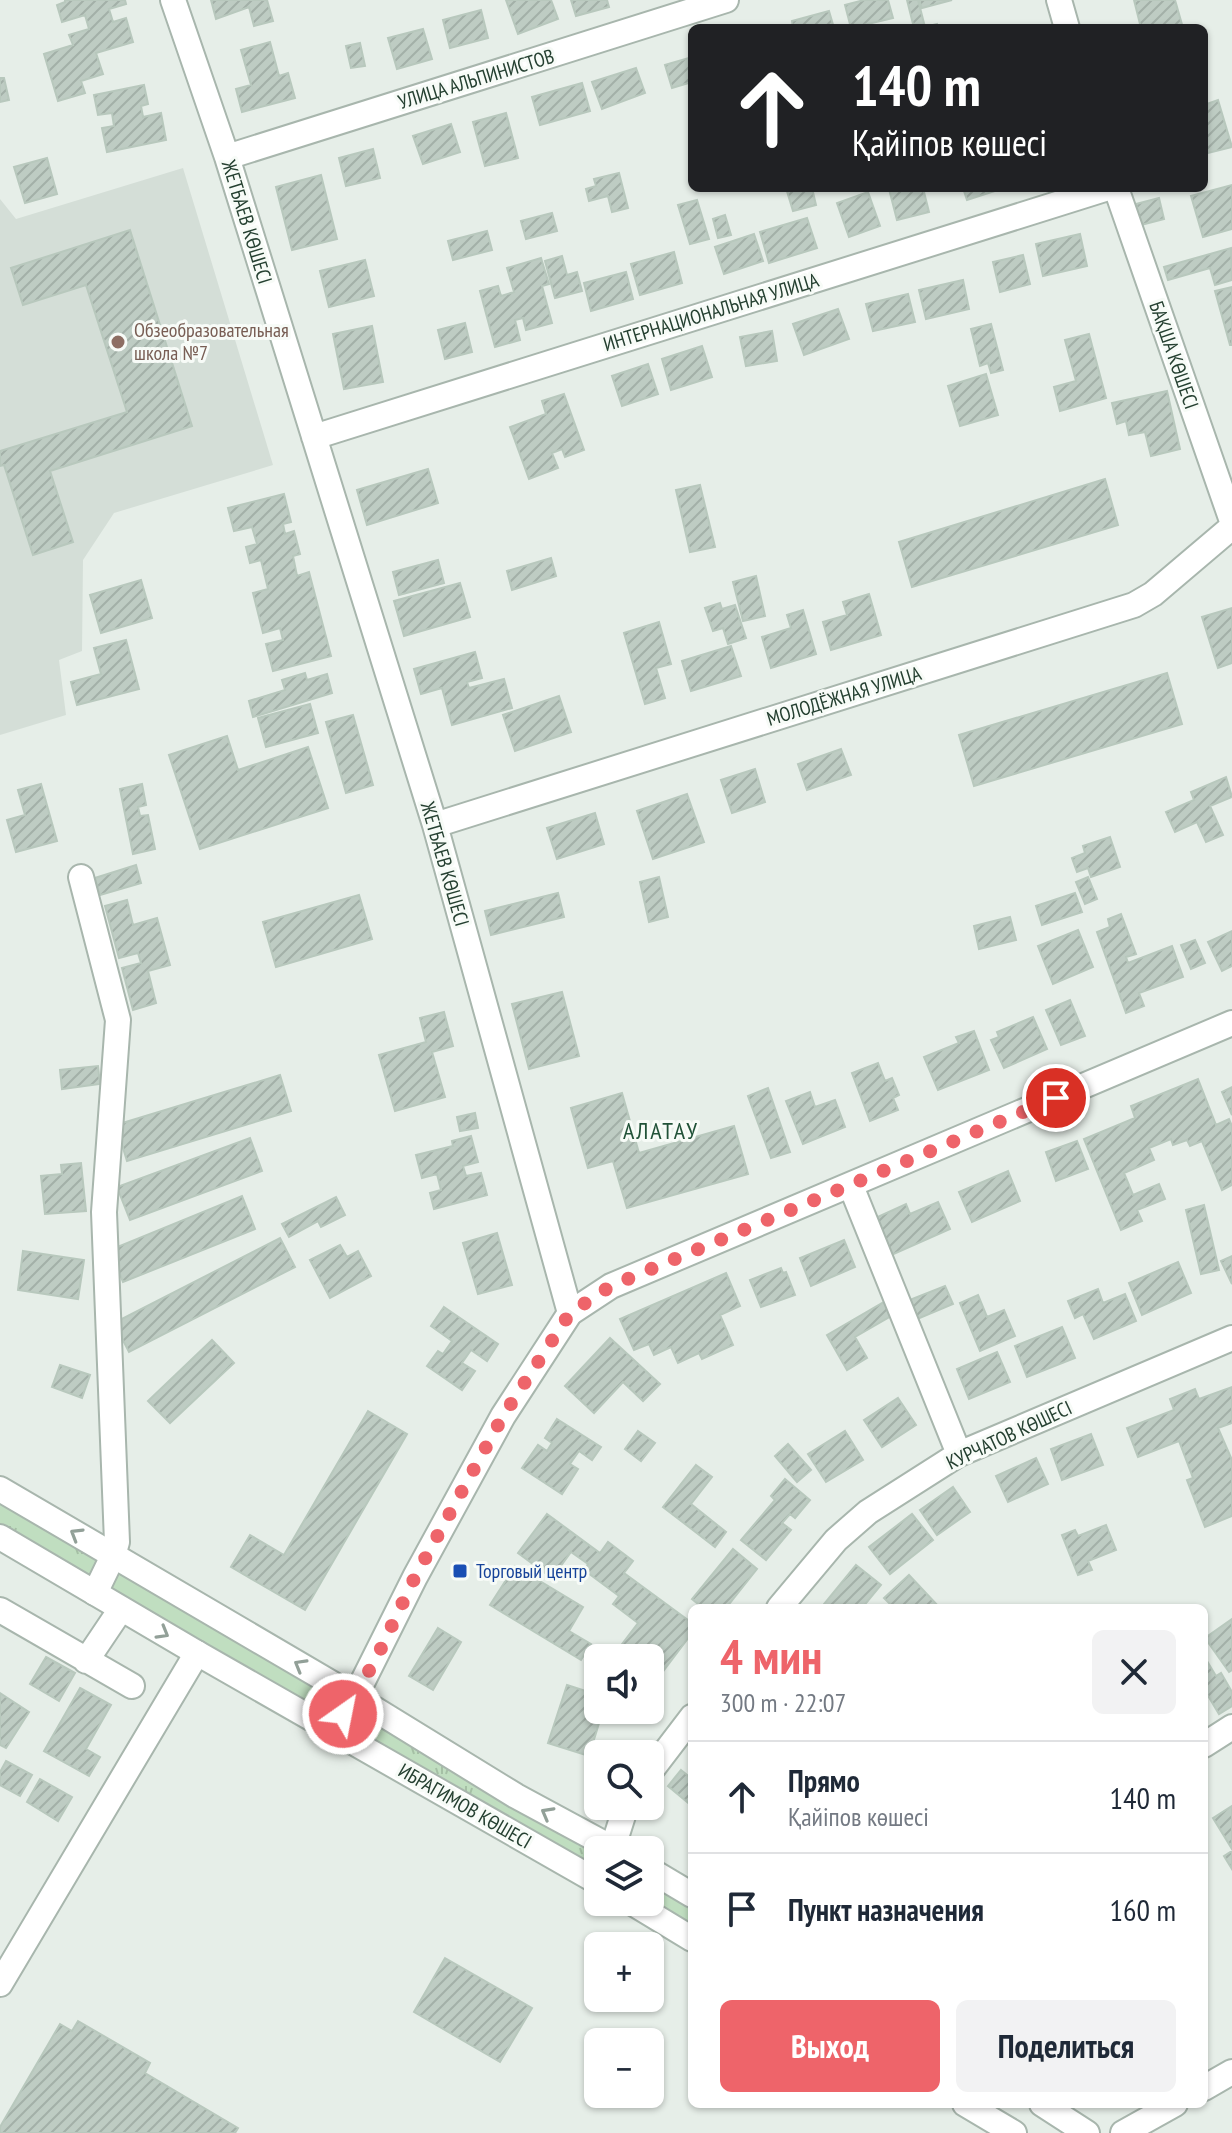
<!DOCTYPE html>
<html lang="ru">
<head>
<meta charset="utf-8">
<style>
	:root { --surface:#fff; --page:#f2f2f3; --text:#1f2937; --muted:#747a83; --line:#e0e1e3; --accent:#ee646a }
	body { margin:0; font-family:"PT Sans Narrow",sans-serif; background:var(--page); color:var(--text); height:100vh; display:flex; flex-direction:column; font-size:30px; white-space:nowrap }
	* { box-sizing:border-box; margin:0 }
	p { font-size:26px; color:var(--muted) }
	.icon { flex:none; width:44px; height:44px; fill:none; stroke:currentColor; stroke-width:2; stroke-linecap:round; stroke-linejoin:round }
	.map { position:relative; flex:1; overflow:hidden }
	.sheet { position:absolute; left:688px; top:1604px; width:520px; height:504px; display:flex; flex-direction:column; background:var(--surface); border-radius:12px; box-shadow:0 2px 6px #0004 }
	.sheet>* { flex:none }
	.top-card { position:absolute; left:688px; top:24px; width:520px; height:168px; border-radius:12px; box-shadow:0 2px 6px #0004; background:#202124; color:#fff; overflow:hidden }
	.fabs { position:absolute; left:584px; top:1644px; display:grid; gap:16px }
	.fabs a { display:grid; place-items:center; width:80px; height:80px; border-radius:12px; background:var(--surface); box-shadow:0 2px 6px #0004; font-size:40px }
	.pin { position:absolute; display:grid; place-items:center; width:68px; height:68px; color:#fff; margin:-34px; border:4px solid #fff; border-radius:50%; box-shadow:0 2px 8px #0007 }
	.me { position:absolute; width:88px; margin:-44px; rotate:33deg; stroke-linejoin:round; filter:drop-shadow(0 0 6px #0008) }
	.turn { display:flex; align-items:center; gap:28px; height:168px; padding:0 32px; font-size:36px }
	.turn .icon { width:104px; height:104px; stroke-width:2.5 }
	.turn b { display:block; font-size:56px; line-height:68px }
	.round { display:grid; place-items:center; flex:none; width:84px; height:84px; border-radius:12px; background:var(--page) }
	.headline { display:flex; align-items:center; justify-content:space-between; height:136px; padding:0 32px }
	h1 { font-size:48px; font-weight:700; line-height:60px; color:var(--accent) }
	.cta { display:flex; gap:16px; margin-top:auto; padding:16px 32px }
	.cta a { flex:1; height:92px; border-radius:12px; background:var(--accent); color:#fff; font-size:32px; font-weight:700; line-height:92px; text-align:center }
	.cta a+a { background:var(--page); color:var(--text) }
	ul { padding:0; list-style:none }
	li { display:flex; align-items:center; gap:24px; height:112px; padding:0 32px; border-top:2px solid var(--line) }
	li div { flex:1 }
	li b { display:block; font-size:30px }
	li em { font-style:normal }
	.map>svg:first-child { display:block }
</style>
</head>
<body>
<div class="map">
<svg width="1232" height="2133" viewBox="0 0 1232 2133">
	<defs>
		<pattern id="park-tufts" width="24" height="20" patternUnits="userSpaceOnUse" patternTransform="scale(2)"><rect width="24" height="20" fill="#c0dec0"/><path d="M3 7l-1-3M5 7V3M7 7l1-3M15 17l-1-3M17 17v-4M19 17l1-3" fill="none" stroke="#a5c0a5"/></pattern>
		<pattern id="building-hatch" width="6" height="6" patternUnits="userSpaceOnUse" patternTransform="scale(2)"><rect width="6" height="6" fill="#beccc3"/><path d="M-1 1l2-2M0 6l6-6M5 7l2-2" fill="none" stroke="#a3b0a8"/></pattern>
	</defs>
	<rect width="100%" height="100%" fill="#e6eee8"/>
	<path fill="#d4ded7" d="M183,168L273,465L114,513L83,560L82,651L59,660L66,715L0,735V199L16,219Z"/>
	<path fill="#c0dec0" d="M114,1565L349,1701L330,1726L101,1591Z
		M650,1874L692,1899V1933L650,1902Z"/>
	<path fill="url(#park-tufts)" d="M0,1497L108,1561L93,1588L0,1533Z
		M354,1705L598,1850V1872L337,1729Z"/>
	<path fill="url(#building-hatch)" stroke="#b8c8bd" stroke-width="2" d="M65,0H125L126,4L109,9L113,22L126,18L133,42L96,53L103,74L81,81L85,93L58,101L44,54L73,45L69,35L89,29L85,15L62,22L57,5L65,2Z
		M211,0H267L273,21L254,26L249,7L216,19Z
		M506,0H551L558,19L518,34Z
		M571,0H607L609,7L576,16Z
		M864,0H888L893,18L851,28L845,5Z
		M907,0H918L925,27L937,24L938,28H914Z
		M919,0H952L922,8Z
		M1134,0H1175L1183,28H1141Z
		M481,10L488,38L450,48L443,20Z
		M829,11L834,28H793L792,21Z
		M423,29L432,59L397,69L388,38Z
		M270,42L279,76L288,73L295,98L242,112L236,89L251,85L241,50Z
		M360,43L365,66L351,68L346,46Z
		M692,57V82L672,88L665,65Z
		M636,68L645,93L602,109L592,82Z
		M0,78H4L9,100L0,102Z
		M582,83L590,111L540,125L532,97Z
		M144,85L148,104L141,106L143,117L161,113L166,140L107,152L102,128L114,126L112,113L98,115L94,95Z
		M1218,100L1232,147L1204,154V105Z
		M506,113L518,158L485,166L473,122Z
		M451,124L460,152L423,164L413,136Z
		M373,149L380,178L346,186L339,158Z
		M47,158L57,194L25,203L14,167Z
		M619,173L628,208L612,212L608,196L589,201L586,189L596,186L594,179Z
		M321,175L337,239L292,250L276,187Z
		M1232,185V229L1203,237L1191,196Z
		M786,188H812L816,205L793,211Z
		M923,188L929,212L897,220L889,189Z
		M963,188H1004L967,200Z
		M868,192L880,226L849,237L837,203Z
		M1159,198L1164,219L1141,225L1136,204Z
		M697,200L709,239L690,244L678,205Z
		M552,213L557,231L526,239L521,221Z
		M725,215L731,235L718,238L713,219Z
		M807,218L817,248L769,263L760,232Z
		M130,230L192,426L50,471L73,542L33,555L4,465L0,466V451L127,412L86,285L23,305L11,268Z
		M487,231L492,250L453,260L448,241Z
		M754,234L763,261L724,274L715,247Z
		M1080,234L1087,266L1043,276L1036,244Z
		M1231,248L1232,280L1215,285L1210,268L1168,280L1164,267Z
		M674,252L682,283L640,295L631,264Z
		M1023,255L1030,284L1000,292L993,262Z
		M562,256L567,275L577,272L582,291L555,298L545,261Z
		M541,258L549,284L542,286L552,323L526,330L523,318L515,320L520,340L495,347L480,291L498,286L501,296L514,292L507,268Z
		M365,260L374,296L329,307L320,271Z
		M626,272L633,299L591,311L584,283Z
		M963,280L969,309L926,319L919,290Z
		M1232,287V345H1230L1215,291Z
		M908,294L915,322L873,331L866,304Z
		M838,309L849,339L804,355L793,324Z
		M465,323L472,352L445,359L438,330Z
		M991,324L1003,370L991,373L988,363L980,366L971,329Z
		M372,326L383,382L344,389L333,334Z
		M772,331L777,361L746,366L740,337Z
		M1089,334L1106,398L1060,411L1054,387L1076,381L1065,340Z
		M702,346L712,377L671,390L662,359Z
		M648,364L658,394L622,406L612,376Z
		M986,374L998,415L960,426L948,386Z
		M1167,391L1180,449L1151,456L1145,432L1129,435L1126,421L1117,424L1112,403Z
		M564,394L584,450L565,457L562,449L552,453L558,468L529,479L510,427L546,414L542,401Z
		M428,469L438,503L367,525L357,490Z
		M1105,479L1118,525L912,587L899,542Z
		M700,485L715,547L690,552L676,490Z
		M284,494L291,522L283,524L285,534L294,531L300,554L293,556L297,576L309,572L331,656L273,671L266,644L283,640L280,628L263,633L253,593L268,589L261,560L250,563L246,547L257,544L252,527L234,531L228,508Z
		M551,558L556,576L512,590L507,571Z
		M438,560L444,583L399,595L393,572Z
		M756,576L765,616L743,621L733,582Z
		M141,580L152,618L101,633L90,595Z
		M460,583L470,617L404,636L394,601Z
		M869,594L881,635L831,650L823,622L847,615L843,602Z
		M720,603L722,609L735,605L746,638L728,644L723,628L713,631L705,608Z
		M1232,608V663L1218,668L1202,617Z
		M803,610L816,654L771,668L762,637L791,628L787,615Z
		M659,622L671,664L656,668L665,698L645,704L624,633Z
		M126,640L139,689L77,705L71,682L101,674L94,648Z
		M731,646L741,676L691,691L682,661Z
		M475,652L482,678L467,682L469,688L504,679L512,708L452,725L442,688L421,694L414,669Z
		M305,673L307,680L327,674L332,693L253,717L249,701L285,690L282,680Z
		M1167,673L1182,724L974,786L959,735Z
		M559,696L571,732L515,751L503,715Z
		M310,704L318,733L266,747L258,718Z
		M353,715L373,785L346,793L326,722Z
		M227,736L238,770L308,747L328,808L200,849L169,755Z
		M841,749L851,775L807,790L798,764Z
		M755,769L765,802L732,813L721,780Z
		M1226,777L1232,797L1210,806L1223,835L1206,842L1197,822L1175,832L1166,812L1194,800L1191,792Z
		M41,784L57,841L16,852L7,820L25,815L18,790Z
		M142,784L146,805L138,807L140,816L148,815L155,849L133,854L120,789Z
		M687,794L704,842L653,859L637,811Z
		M595,813L604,844L557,859L547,828Z
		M1110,837L1120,867L1091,877L1088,868L1077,872L1072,858L1085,853L1083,846Z
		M136,865L141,883L100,895L95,878Z
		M659,877L668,917L649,922L640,882Z
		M1088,877L1097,899L1085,904L1076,882Z
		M558,893L564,917L491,935L485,911Z
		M1075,893L1082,912L1042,925L1036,906Z
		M359,895L372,939L276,967L263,922Z
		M127,900L133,925L157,918L170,965L148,971L156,1003L133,1010L122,968L141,963L138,953L119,958L105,906Z
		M1121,914L1136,954L1126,957L1128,963L1172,946L1183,977L1139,993L1144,1006L1126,1013L1097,932L1110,927L1108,919Z
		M1010,917L1016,940L979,949L974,926Z
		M1078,930L1093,967L1053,984L1038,946Z
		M1232,931V966L1222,971L1208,942Z
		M1195,940L1205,963L1191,969L1181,945Z
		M562,992L579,1056L529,1069L512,1004Z
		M1070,1000L1085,1036L1061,1045L1046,1010Z
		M444,1012L453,1046L432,1052L445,1097L395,1111L379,1055L426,1042L420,1018Z
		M1033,1017L1047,1049L1004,1068L991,1040L999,1037L997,1032Z
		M974,1031L989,1070L938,1090L924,1057L959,1043L956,1037Z
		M878,1063L885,1081L892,1078L899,1095L893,1098L898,1110L870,1121L852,1073Z
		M98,1066L100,1084L62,1089L60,1070Z
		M280,1075L291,1111L127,1161L116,1125Z
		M1198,1079L1216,1125L1229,1119L1232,1126V1185L1222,1190L1202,1141L1190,1146L1187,1140L1173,1145L1171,1139L1149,1148L1154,1160L1124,1173L1133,1195L1159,1184L1165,1199L1137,1210L1142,1221L1121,1230L1084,1139L1135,1118L1131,1106Z
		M1232,1087V1115L1222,1092Z
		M768,1088L790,1152L771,1158L748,1096Z
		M810,1092L815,1107L835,1100L845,1127L803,1144L786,1101Z
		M622,1093L639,1153L734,1126L748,1174L627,1208L613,1161L588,1168L571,1108Z
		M475,1113L478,1128L460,1131L457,1117Z
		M471,1136L478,1162L463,1166L466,1176L481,1173L487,1195L434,1209L430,1193L441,1190L437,1174L422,1178L416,1155L453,1146L452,1141Z
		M250,1138L262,1171L130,1220L117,1187Z
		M1077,1141L1088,1169L1056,1181L1046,1152Z
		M81,1163L86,1211L45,1214L41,1176L62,1174L61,1165Z
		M1008,1171L1020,1201L972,1222L959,1192Z
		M242,1196L255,1229L123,1282L110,1250Z
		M336,1197L345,1215L321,1227L318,1221L289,1237L282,1224Z
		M938,1202L950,1229L887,1257L871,1220L906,1204L910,1214Z
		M1204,1205L1219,1270L1201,1274L1186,1210Z
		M497,1233L512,1285L478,1294L463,1243Z
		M280,1238L295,1267L129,1352L114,1323Z
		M844,1240L855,1267L811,1286L800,1258Z
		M340,1245L347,1257L358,1251L371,1276L330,1298L310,1260Z
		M23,1251L84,1260L78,1299L18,1290Z
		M1232,1256V1284L1221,1261Z
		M1178,1262L1191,1293L1142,1315L1129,1283Z
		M781,1268L783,1273L786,1272L795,1295L761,1307L750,1280Z
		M726,1273L740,1306L720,1315L733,1345L702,1359L699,1353L678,1363L671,1347L654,1355L649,1344L634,1350L620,1319Z
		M945,1286L953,1304L915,1320L907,1301Z
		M1098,1289L1103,1303L1125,1294L1136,1321L1094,1339L1083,1314L1075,1318L1068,1301Z
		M978,1295L987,1317L1004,1310L1015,1336L980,1351L960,1303Z
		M884,1302L891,1316L855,1337L867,1358L847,1370L827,1335Z
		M444,1307L498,1344L487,1361L471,1350L462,1363L475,1371L462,1390L427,1366L438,1351L443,1354L452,1341L431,1326Z
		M1062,1327L1075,1358L1027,1377L1015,1346Z
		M610,1338L660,1384L643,1401L623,1382L594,1413L565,1386Z
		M212,1340L234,1363L170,1423L148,1401Z
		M997,1352L1010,1382L969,1399L957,1369Z
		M60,1365L90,1375L82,1398L52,1387Z
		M1232,1387V1423L1218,1428L1232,1460V1516L1205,1527L1187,1480L1193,1478L1179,1441L1138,1457L1127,1428L1174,1410L1170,1399L1195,1389L1199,1399Z
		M898,1398L916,1425L882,1447L864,1420Z
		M368,1411L407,1434L305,1610L231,1567L250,1535L284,1555Z
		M557,1419L601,1447L592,1460L579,1451L570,1464L578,1469L562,1494L522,1468L538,1445L547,1451L552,1443L545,1438Z
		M638,1431L655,1443L641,1461L625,1449Z
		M845,1431L863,1460L826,1482L808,1454Z
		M1091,1434L1103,1465L1062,1480L1051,1449Z
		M788,1444L811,1470L797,1482L775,1456Z
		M1036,1458L1048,1484L1008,1502L996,1476Z
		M696,1465L712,1477L691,1504L726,1532L715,1547L663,1507Z
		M785,1479L810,1500L795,1518L790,1514L782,1523L791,1530L766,1560L741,1540L775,1500L771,1496Z
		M953,1487L970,1512L937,1535L920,1510Z
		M547,1514L600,1553L608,1542L633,1561L624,1573L692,1623V1633L658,1678L650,1672V1658H631L619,1648L638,1623L613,1604L619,1596L584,1570L588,1564L571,1552L552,1578L518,1553Z
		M912,1514L933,1540L890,1574L869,1547Z
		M1106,1525L1116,1550L1088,1561L1092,1570L1078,1575L1062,1535L1075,1530L1078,1536Z
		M733,1549L757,1569L726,1608H703L692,1599Z
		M856,1565L881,1585L862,1608H829L824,1604Z
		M515,1566L583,1607L569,1631L591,1644L581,1660L490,1605Z
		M909,1575L940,1608H894L884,1598Z
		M1232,1619V1670L1229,1672L1205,1638Z
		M438,1628L461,1642L433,1690L409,1676Z
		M1204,1656L1216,1676L1221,1673L1232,1692V1706L1219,1714L1204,1689Z
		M46,1657L75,1673L59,1701L30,1684Z
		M567,1685L598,1695V1710H603L589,1756L548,1743Z
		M80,1688L111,1705L86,1749L100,1757L89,1776L44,1751Z
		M0,1693L29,1712L6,1748L0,1745Z
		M6,1761L32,1775L20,1796L0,1785V1772Z
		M681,1770L692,1779V1806L668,1786Z
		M40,1779L72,1797L58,1821L27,1802Z
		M1232,1806V1849L1213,1818Z
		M1232,1851V1869L1224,1856Z
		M445,1958L532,2008L500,2062L414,2012Z
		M78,2021L150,2063L145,2073L238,2128L235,2133H0V2127L60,2024L72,2031Z"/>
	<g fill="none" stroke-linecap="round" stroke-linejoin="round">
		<g stroke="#a8b6ad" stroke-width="28">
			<path id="minor" d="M173,0L227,157L435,825L570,1313
				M1059,0L1067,28
				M227,157L726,0
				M1116,188L1232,521
				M314,437L1108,188
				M435,825L1134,605L1153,594L1232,527
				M81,877L118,1020L104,1212L117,1542L113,1556L95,1593
				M851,1186L959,1454
				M779,1608L836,1540L868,1512L959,1454L1232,1338
				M0,1610L132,1686
				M86,1661L121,1609
				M331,1730L355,1697
				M1204,1745L1232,1727
				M650,1772L692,1717
				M612,1850L626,1806
				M0,1984L197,1653"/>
		</g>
		<g stroke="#a8b6ad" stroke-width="28">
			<path id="tertiary" d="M0,1489L355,1697L516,1796L616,1850
				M0,1537L197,1653L598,1882
				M355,1697L415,1577L503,1416L570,1313L611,1286L1232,1023
				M650,1870L692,1895
				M631,1902L692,1939
				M1204,2088L1232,2072
				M965,2104L1014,2133
				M1042,2104L1087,2133
				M1123,2133L1175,2104"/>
		</g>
		<use href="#minor" stroke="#fff" stroke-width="24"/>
		<use href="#tertiary" stroke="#fff" stroke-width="24"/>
	</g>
	<defs><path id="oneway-chevron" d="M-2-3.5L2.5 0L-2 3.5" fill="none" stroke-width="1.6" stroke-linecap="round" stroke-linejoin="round" transform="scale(2)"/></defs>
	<g stroke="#92a098">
		<use href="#oneway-chevron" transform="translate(76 1534) rotate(-149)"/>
		<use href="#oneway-chevron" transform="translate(163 1633) rotate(30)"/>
		<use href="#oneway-chevron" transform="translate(300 1665) rotate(-150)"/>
		<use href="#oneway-chevron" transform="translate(547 1813) rotate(-151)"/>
	</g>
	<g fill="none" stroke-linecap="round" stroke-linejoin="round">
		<path stroke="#ee646a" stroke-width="14" stroke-dasharray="0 25.2" d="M343,1714L375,1661L415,1577L503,1416L570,1313L611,1286L1056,1098"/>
	</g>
	<circle fill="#8d6e63" stroke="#f7fbf7" stroke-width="3" cx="118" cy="342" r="8"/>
	<rect fill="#1a4fb4" stroke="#f7fbf7" stroke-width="3" x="452" y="1563" width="16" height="16" rx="4"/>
	<g text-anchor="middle" stroke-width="6" stroke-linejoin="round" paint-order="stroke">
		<g font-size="20" fill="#254031" stroke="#f7fbf7">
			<text transform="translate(476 79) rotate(-17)" y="7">УЛИЦА АЛЬПИНИСТОВ</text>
			<text transform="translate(247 222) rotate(73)" y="7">ЖЕТБАЕВ КӨШЕСІ</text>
			<text transform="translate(711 312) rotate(-17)" y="7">ИНТЕРНАЦИОНАЛЬНАЯ УЛИЦА</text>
			<text transform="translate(1174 355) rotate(71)" y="7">БАҚША КӨШЕСІ</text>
			<text transform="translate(844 696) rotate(-17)" y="7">МОЛОДЁЖНАЯ УЛИЦА</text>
			<text transform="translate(445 864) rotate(74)" y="7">ЖЕТБАЕВ КӨШЕСІ</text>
			<text transform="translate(1009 1435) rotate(-25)" y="7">КУРЧАТОВ КӨШЕСІ</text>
			<text transform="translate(465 1806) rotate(30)" y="7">ИБРАГИМОВ КӨШЕСІ</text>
		</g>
		<g font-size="20" fill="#785e54" stroke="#f7fbf7" text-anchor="start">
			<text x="134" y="337">Обзеобразовательная<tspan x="134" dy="23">школа №7</tspan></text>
		</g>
		<g font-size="20" fill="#164399" stroke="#f7fbf7" text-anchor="start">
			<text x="476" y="1578">Торговый центр</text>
		</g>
		<g font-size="24" letter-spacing="2" fill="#215238" stroke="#f7fbf7">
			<text x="661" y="1139">АЛАТАУ</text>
		</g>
	</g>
</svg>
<div class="fabs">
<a><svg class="icon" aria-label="sound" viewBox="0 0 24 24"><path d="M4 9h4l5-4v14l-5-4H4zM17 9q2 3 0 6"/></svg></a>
<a><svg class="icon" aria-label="search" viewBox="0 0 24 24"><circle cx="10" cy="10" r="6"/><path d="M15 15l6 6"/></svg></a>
<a><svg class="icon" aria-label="layers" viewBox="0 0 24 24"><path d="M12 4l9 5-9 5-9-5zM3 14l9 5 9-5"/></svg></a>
<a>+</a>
<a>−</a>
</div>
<div class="pin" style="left:1056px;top:1098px;background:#d93025"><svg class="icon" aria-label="arrive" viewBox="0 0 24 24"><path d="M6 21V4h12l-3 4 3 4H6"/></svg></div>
<svg class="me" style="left:343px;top:1714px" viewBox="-20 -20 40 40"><circle r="17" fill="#ee646a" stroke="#fff" stroke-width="3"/><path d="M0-11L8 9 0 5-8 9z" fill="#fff"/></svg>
<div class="top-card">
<div class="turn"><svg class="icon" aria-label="ahead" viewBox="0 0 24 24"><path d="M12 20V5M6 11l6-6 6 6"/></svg><div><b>140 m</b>Қайіпов көшесі</div></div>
</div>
<section class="sheet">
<div class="headline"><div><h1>4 мин</h1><p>300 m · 22:07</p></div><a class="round"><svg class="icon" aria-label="close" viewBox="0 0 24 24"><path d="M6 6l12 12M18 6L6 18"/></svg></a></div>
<ul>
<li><svg class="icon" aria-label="ahead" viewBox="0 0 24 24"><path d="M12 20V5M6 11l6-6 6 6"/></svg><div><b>Прямо</b><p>Қайіпов көшесі</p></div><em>140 m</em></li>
<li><svg class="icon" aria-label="arrive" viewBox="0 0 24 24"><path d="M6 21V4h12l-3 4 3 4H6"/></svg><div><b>Пункт назначения</b></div><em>160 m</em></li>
</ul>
<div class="cta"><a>Выход</a><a>Поделиться</a></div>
</section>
</div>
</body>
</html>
